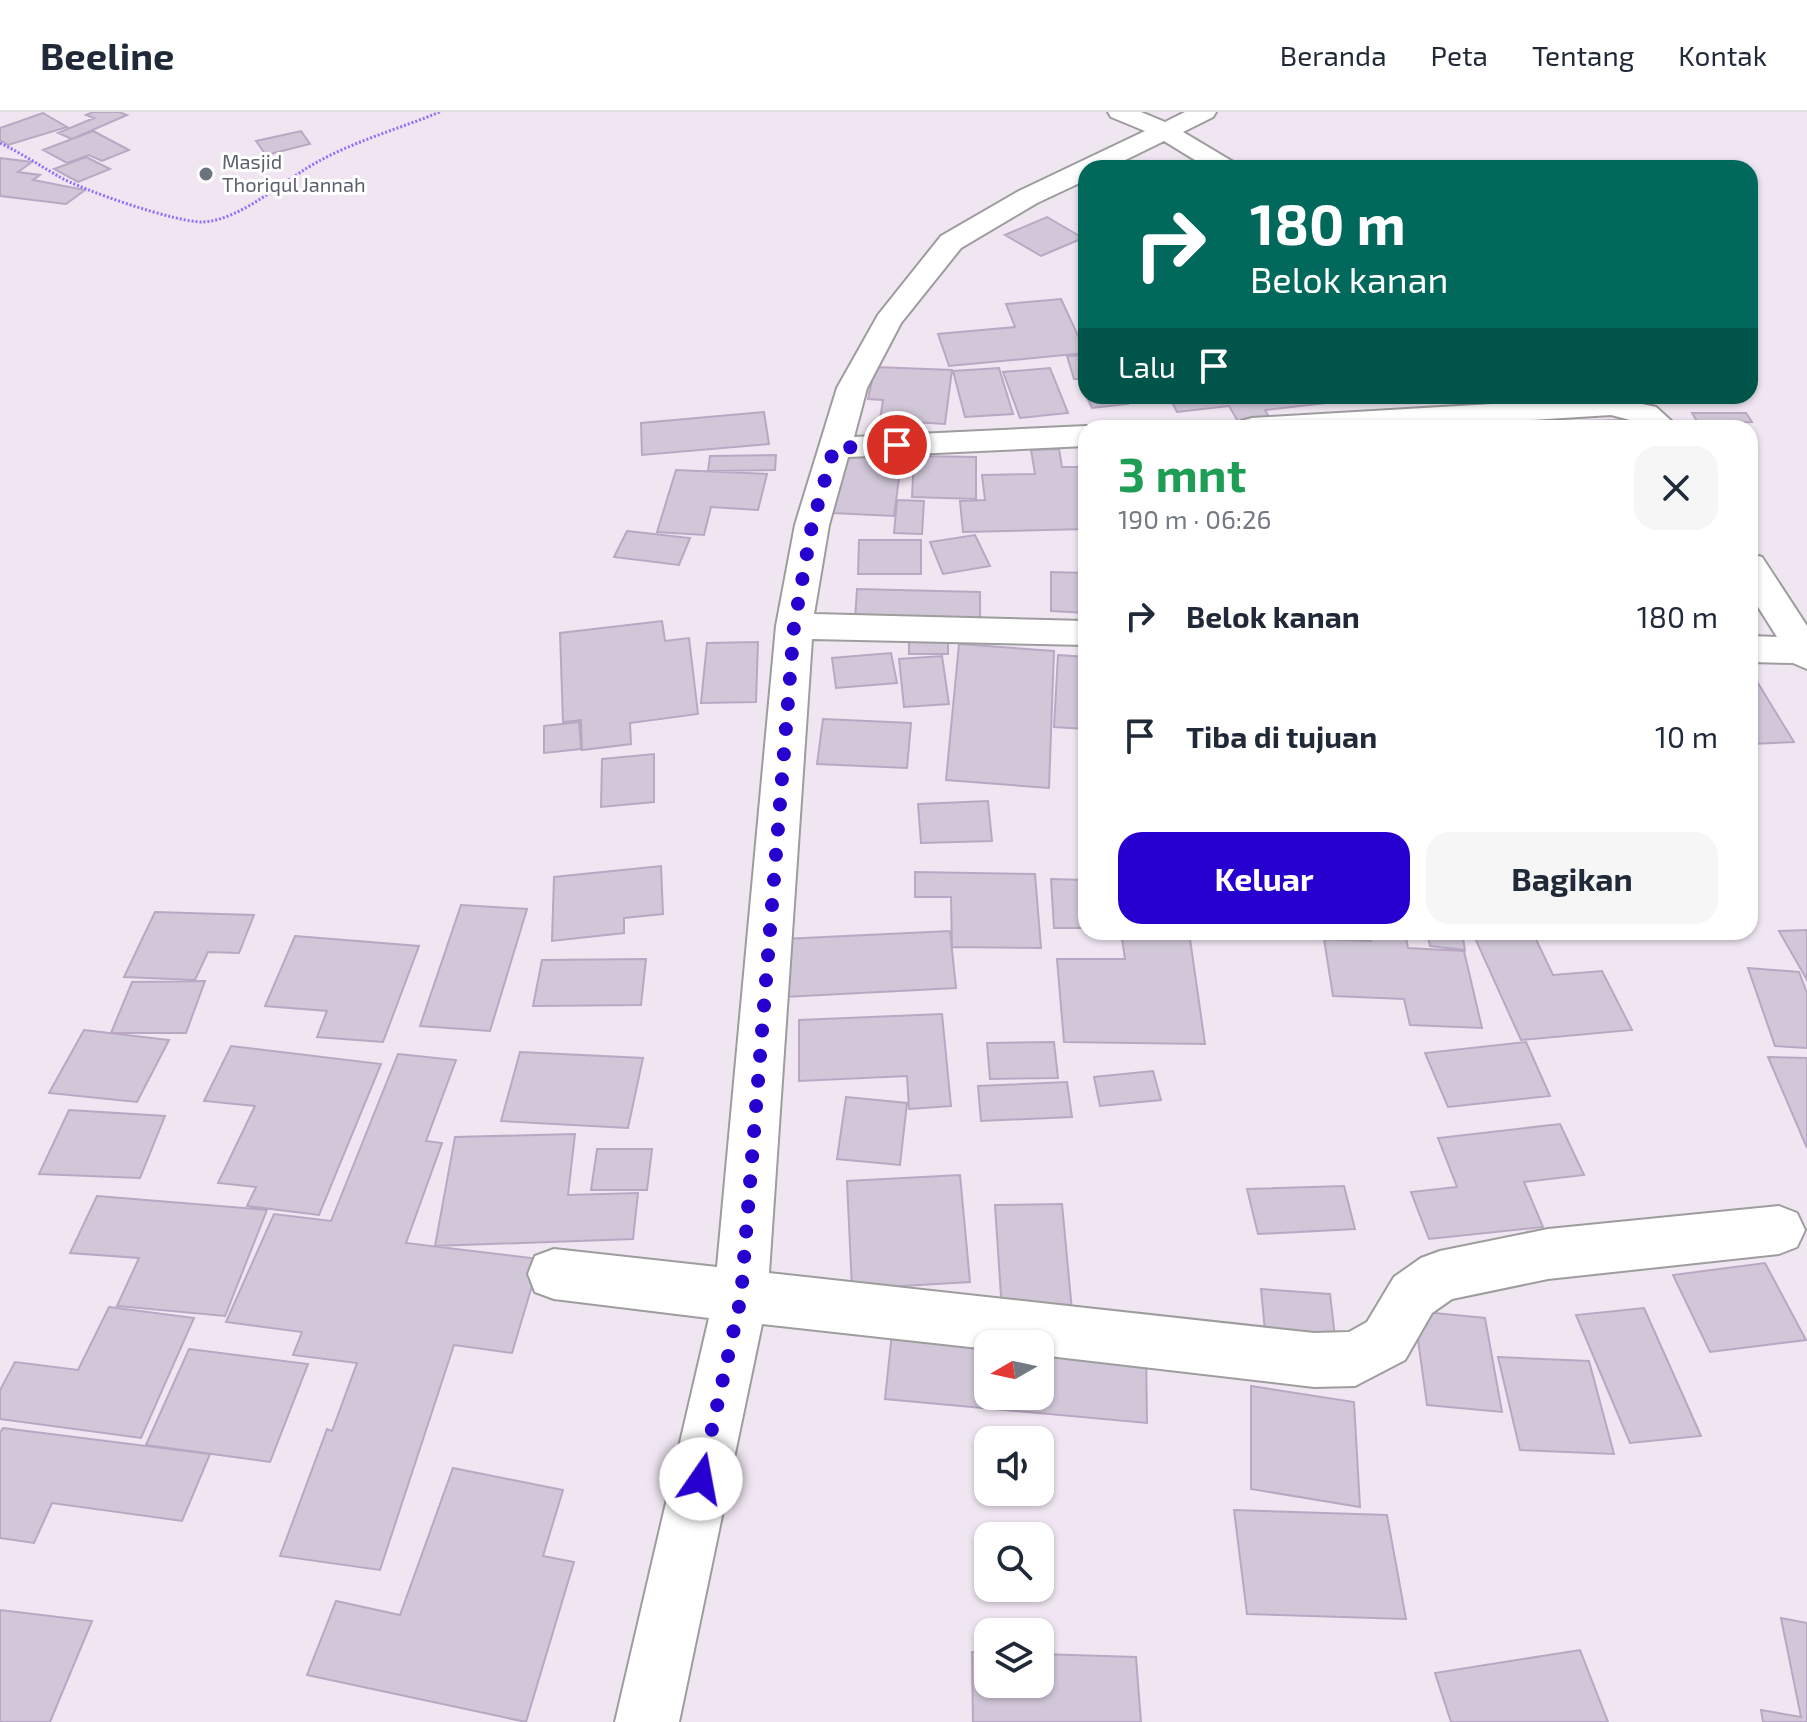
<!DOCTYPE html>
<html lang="id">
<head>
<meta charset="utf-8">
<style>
	:root { --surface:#fff; --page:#f6f6f7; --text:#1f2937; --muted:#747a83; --line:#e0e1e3; --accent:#2700d0 }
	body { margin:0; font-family:"Exo 2",sans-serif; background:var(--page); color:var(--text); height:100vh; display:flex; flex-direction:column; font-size:30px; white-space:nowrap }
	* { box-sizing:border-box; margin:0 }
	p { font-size:26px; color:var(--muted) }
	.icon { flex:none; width:44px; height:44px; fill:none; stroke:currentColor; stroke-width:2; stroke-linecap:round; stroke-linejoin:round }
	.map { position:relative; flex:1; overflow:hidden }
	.side { position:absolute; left:1078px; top:308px; width:680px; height:520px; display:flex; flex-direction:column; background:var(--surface); border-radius:24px; box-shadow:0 2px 6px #0004 }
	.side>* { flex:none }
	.hud { position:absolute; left:1078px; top:48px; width:680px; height:244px; border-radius:24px; box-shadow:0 2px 6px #0004; background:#00695c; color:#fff; overflow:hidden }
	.needle { width:52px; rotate:261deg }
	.buttons { position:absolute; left:974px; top:1218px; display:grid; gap:16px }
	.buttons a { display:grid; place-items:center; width:80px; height:80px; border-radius:16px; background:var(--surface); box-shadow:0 2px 6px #0004; font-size:40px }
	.pin { position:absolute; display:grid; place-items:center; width:68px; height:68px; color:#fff; margin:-34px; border:4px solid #fff; border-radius:50%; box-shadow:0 2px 8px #0007 }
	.me { position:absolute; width:88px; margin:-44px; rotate:12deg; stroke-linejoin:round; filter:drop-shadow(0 0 6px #0008) }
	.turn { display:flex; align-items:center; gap:28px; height:168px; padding:0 40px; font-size:36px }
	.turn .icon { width:104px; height:104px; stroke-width:2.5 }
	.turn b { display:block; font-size:56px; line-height:68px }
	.then { display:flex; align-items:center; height:76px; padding:0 40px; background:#0003; gap:16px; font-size:30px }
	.round { display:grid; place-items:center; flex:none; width:84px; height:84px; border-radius:24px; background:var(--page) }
	.headline { display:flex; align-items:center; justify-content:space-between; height:136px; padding:0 40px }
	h1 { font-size:48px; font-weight:700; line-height:60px; color:#1e9e55 }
	.primary-button { display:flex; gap:16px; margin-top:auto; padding:16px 40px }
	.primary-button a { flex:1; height:92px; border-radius:24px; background:var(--accent); color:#fff; font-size:32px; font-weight:700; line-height:92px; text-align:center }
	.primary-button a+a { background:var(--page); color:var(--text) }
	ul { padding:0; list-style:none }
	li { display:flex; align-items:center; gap:24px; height:120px; padding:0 40px }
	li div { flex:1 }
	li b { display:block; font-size:30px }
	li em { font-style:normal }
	header { display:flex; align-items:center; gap:48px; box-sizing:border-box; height:112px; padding:0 40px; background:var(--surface); border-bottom:2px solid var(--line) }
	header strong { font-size:38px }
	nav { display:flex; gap:44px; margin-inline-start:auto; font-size:28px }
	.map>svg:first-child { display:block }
</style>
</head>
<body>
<header>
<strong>Beeline</strong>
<nav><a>Beranda</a><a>Peta</a><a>Tentang</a><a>Kontak</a></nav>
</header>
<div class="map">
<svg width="1807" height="1610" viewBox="0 0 1807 1610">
	<rect width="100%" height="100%" fill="#efe6f1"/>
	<path fill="#d1c7d8" stroke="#b9a8c3" stroke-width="2" fill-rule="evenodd" d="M93,0H119L127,3L72,27L58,21L94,6L86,3Z
		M43,1L67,15L8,33L0,28V16Z
		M93,19L129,38L102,49L89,43L67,51L43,38Z
		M301,19L310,32L266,43L256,29Z
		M86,45L110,57L78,70L54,57Z
		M0,46L32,50L18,60L40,63L33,68L85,78L66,92L0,84Z
		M1047,105L1083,126L1041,144L1005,123Z
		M1061,187L1086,241L949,254L938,222L1015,215L1006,192Z
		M1086,243V267H1074L1067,244Z
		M875,255L952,258L945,312L880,308L883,288L868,287Z
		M999,256L1013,302L965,305L953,259Z
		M1050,256L1068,301L1020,306L1003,260Z
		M1080,271H1086V284H1124L1128,292L1092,296Z
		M1169,284H1387L1265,298L1272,310L1240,313L1229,294L1177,300Z
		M1459,284H1503L1505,287L1464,291Z
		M764,300L769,332L642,343L641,311Z
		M1692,301H1746L1752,310L1698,311Z
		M1630,308L1635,316H1528L1525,310Z
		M1059,337L1062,355H1086V417L963,420L960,389L985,388L982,363L1035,362L1031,338Z
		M843,341L902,344L894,404L833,401Z
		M776,343L775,358L708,359L710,344Z
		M914,344L976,345V387L912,385Z
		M676,358L767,362L758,398L711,395L704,423L657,420Z
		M897,388L924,389L922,422L894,421Z
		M627,419L690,426L679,453L614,445Z
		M975,423L990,454L943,462L930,430Z
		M859,428H921V462H858Z
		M1051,460L1086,461V501L1051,499Z
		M857,477L980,480V512L855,509Z
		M662,509L665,529L689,526L698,602L630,611L631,632L582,638L581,608L563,610L560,521Z
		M909,525L948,526V542H909Z
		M758,530L756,590L701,591L707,531Z
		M959,532L1054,539L1049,676L946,668Z
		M891,541L897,571L836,576L832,546Z
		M1058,543L1086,545V617L1054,615Z
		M942,544L949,592L904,595L899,547Z
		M1750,563H1753L1794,630L1750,632Z
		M823,607L911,611L907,656L817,652Z
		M579,610L581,637L544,641V614Z
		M654,642V690L601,695L602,647Z
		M988,689L992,729L921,731L918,692Z
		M661,754L663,802L624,806V821L552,829L554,765Z
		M915,760L1035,762L1041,836L952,835L951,785H915Z
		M1051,767L1086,768V816H1054Z
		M461,793L527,797L490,919L420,914Z
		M155,800L254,803L239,841L208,840L195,868L124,865Z
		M1807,818V868L1779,819Z
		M950,819L956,876L784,885L783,827Z
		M1121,820H1189L1205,932L1064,930L1057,847H1125Z
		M1369,820H1405L1408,836L1464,839L1482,916L1410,913L1404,887L1333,884L1324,827L1371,829Z
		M1427,820H1462L1465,838L1430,834Z
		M1533,821L1553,863L1602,859L1632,918L1521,928L1475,826Z
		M295,824L419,834L383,930L317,925L327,899L265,894Z
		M646,847L641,893L533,894L542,848Z
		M1748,856L1799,860L1807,881V936L1775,934Z
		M205,869L186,921H111L132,870Z
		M942,902L951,994L909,997L907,964L799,969V908Z
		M84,918L169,928L137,990L49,981Z
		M1054,930L1058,966L990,967L987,931Z
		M1526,930L1550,984L1448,995L1425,941Z
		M231,934L381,952L319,1103L247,1094L256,1075L218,1071L255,994L204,989Z
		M520,940L643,946L628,1016L501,1009Z
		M398,942L456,948L426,1029L442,1031L406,1131L540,1147L512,1241L454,1233L380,1458L280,1444L327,1317L332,1319L357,1251L293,1243L302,1220L226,1210L274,1102L331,1109Z
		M1768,945L1807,946V1036Z
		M1153,959L1161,988L1100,994L1094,965Z
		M1067,970L1072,1005L981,1009L978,974Z
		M846,985L907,991L900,1053L837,1047Z
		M69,998L165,1004L140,1066L39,1062Z
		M1560,1012L1584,1063L1524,1070L1543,1115L1429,1127L1411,1080L1457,1075L1438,1026Z
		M575,1022L568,1083L638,1081L633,1127L435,1134L455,1025Z
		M597,1037H652L647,1078H591Z
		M960,1063L970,1170L852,1177L847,1069Z
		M1344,1074L1355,1117L1258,1122L1247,1077Z
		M97,1084L267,1098L225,1204L117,1194L139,1146L70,1141Z
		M1062,1092L1072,1199H1002L995,1093Z
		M1765,1151L1806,1228L1710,1240L1673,1163Z
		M1261,1177L1330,1182L1336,1234L1266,1229Z
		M109,1195L194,1206L141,1326L0,1307V1278L15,1250L78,1258Z
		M1644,1196L1701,1324L1630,1331L1576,1203Z
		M1414,1199L1485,1206L1502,1300L1427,1293Z
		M893,1211L1146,1235L1147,1311L885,1287ZM988,1232H1040V1284H988Z
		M189,1237L308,1252L270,1350L146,1333Z
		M1498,1245L1589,1249L1614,1342L1520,1338Z
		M1251,1274L1354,1290L1360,1395L1251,1377Z
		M3,1316L210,1342L182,1409L52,1391L34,1431L0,1426V1321Z
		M453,1356L563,1378L543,1444L574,1450L526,1610L307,1563L336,1489L400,1503Z
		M1234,1398L1387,1403L1406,1507L1247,1502Z
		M0,1498L92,1509L50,1610H0Z
		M1781,1506L1807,1511V1610H1763L1761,1598L1801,1605Z
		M1580,1538L1608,1610H1451L1435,1561Z
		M972,1540H988V1572H1040V1542L1136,1545L1141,1610H973Z"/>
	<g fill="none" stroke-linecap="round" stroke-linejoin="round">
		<g stroke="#9d9d9d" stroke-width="4">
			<path id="street" d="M1108,0H1141L1165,10L1185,0H1216L1213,5L1183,20L1235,51L1239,56H1208L1164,29L1109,56H1086V68L1037,91L961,136L901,211L867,276L854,325L1086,314L1093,316H1086V334L848,345L829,413L814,502L1086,509V533L812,527L769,1161L1314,1221L1349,1220L1367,1210L1394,1165L1421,1146L1440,1139L1548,1117L1779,1094L1797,1101L1805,1118L1797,1135L1779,1142L1548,1167L1452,1187L1432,1201L1405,1248L1355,1274L1314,1275L1040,1243V1232H988V1237L762,1212L679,1610H615L709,1206L554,1187L535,1180L528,1162L535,1144L554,1137L717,1155L776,514L795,413L837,276L878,203L941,124L1019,79L1145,19L1111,5Z
				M1611,285L1656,295L1679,316H1643L1634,309L1611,303L1407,316H1236L1241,309L1252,306Z
				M1750,442L1762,445L1807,514V557L1793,551L1750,550V524L1777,525L1750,482Z"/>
		</g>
		<path stroke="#966cfc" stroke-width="3" stroke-dasharray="2 2" stroke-linecap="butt" d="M0,31C21,41 39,53 58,64C81,78 178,111 203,110C242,108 286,66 321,48C358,28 401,16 440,0"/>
		<use href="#street" fill="#fff" fill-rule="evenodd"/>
	</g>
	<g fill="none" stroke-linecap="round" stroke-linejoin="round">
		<path stroke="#2700d0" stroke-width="14" stroke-dasharray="0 25.2" d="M701,1367L741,1185L794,514L812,413L834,336L897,333"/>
	</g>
	<circle fill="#6b7280" stroke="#fff" stroke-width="3" cx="206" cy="62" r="8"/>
	<g text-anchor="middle" stroke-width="6" stroke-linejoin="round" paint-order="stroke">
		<g font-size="20" fill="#5b616d" stroke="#fff" text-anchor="start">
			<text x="222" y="57">Masjid<tspan x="222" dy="23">Thoriqul Jannah</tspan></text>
		</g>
	</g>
</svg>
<div class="buttons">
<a><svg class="needle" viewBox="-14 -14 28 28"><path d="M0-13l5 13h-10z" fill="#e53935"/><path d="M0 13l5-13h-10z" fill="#747a83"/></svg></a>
<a><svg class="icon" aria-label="sound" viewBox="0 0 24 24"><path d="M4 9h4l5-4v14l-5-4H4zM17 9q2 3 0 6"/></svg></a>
<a><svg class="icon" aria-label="search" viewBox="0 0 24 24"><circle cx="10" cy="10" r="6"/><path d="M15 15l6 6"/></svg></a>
<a><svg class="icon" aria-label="layers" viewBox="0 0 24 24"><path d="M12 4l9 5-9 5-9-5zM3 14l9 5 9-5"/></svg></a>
</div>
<div class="pin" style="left:897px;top:333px;background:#d93025"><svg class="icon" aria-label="arrive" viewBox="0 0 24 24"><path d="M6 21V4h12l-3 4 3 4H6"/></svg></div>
<svg class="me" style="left:701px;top:1367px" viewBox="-20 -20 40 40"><circle r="19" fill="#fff"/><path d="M0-13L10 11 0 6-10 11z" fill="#2700d0"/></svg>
<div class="hud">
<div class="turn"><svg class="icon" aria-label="right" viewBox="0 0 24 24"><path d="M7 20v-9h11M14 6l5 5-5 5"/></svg><div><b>180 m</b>Belok kanan</div></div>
<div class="then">Lalu<svg class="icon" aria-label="arrive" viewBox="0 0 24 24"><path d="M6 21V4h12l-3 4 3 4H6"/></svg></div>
</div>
<section class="side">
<div class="headline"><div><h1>3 mnt</h1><p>190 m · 06:26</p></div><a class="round"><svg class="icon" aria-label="close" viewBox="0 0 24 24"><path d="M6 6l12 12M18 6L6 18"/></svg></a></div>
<ul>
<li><svg class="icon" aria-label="right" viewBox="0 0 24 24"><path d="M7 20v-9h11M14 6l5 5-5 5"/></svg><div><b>Belok kanan</b></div><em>180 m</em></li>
<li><svg class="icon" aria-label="arrive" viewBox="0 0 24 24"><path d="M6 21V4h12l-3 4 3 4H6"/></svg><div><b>Tiba di tujuan</b></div><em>10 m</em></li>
</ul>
<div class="primary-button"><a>Keluar</a><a>Bagikan</a></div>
</section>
</div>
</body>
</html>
